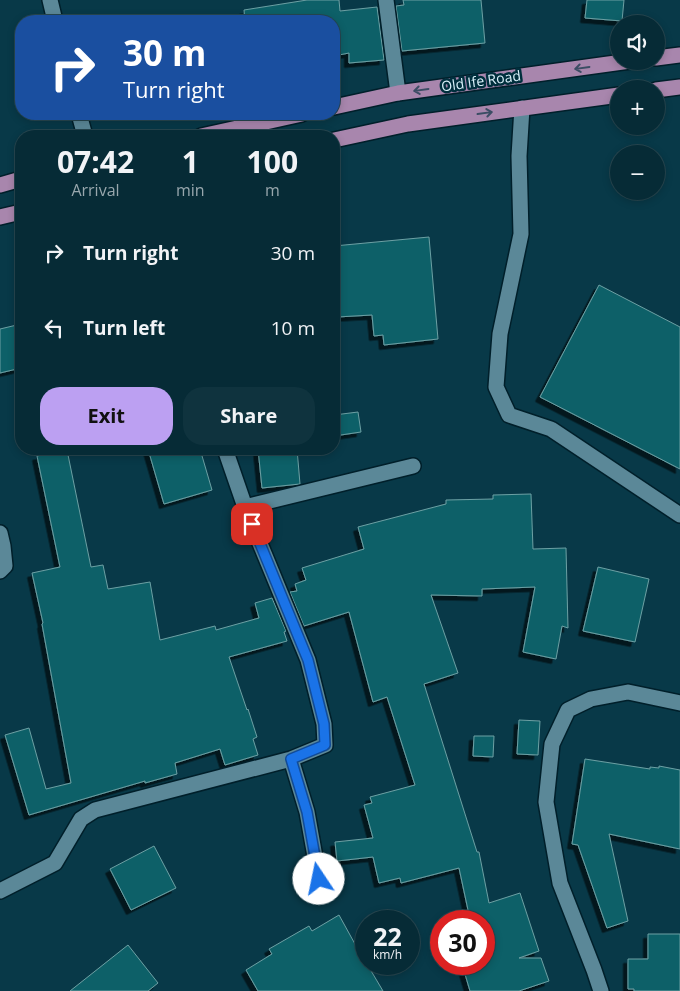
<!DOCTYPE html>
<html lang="en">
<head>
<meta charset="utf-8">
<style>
	:root { --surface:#062b36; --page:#0f333e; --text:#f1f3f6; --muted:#98a7ad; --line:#274751; --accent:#bca0f2 }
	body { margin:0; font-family:"Open Sans",sans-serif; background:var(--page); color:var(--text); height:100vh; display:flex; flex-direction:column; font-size:19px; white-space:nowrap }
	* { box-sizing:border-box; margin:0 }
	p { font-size:16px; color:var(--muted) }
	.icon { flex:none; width:28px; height:28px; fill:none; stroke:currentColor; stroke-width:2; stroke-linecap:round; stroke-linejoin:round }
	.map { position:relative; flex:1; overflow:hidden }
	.details { position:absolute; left:15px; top:130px; width:325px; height:325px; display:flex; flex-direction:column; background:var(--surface); border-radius:20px; box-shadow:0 2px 8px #0003,0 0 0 1px var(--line) }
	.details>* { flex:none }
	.hud { position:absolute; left:15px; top:15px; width:325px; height:105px; border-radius:20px; box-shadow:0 2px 8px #0003,0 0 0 1px var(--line); background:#1a4fa0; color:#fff; overflow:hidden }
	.fabs { position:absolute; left:610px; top:15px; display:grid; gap:10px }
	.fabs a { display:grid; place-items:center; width:55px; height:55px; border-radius:50%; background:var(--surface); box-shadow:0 2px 8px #0003,0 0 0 1px var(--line); font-size:25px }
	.speed { position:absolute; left:355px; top:910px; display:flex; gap:10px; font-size:25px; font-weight:700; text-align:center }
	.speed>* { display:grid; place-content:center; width:65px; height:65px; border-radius:50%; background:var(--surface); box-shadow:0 2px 8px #0003,0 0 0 1px var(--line); line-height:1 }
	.speed small { font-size:12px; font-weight:400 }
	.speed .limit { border:8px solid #d22; background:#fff; color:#111 }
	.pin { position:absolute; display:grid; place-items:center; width:42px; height:42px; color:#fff; margin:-21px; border-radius:10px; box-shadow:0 2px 8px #0006 }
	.me { position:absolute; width:55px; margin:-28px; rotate:349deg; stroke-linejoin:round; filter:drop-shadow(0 0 4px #0008) }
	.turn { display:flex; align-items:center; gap:18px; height:105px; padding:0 25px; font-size:22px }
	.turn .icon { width:65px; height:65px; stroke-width:2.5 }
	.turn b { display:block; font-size:35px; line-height:42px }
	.eta { display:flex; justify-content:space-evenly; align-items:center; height:85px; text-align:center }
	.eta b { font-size:30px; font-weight:700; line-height:35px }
	.action { display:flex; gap:10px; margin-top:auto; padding:10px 25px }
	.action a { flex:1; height:58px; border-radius:20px; background:var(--accent); color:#111; font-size:20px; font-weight:700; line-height:58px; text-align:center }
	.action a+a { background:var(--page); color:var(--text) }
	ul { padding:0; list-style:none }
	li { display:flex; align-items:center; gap:15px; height:75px; padding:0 25px }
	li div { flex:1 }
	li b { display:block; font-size:19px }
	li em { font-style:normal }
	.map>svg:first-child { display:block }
</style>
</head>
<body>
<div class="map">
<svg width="680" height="991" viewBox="0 0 680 991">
	<defs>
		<filter id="shadow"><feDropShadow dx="-4.5" dy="4.5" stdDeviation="0" flood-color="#0009"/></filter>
	</defs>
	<rect width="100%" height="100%" fill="#083948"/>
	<path fill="#116168" stroke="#6ca0a4" filter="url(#shadow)" d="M307,0H339L340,11L377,7L384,60L349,63V53L334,56V21H245L244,10Z
		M403,0H481L485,43L402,51L396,6L404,5Z
		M587,0H624L622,21L585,18Z
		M429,237L438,339L384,345L383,335L374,336L372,315L337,317L334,276V246Z
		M599,285L680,327V469L540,397Z
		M21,324V368L0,373V329Z
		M358,412L361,432L334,436V415Z
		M148,449H200L212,490L164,504Z
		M258,449H297L300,484L262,488Z
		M67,450L91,567L103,565L108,589L150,582L160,640L215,626L216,630L259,618L255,603L272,598L286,631L284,632L287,641L229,657L247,710L248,709L257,737L253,739L258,755L225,765L220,749L175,763L177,774L145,783V781L29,815L5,735L29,728L46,789L71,783L42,624L43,623L32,573L60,567L37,456Z
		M531,494L533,549L566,548L568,628L562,626L556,659L523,652L535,587L482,589V596L431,595L458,673L424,684L477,852H479L489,903L520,893L539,951L519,958H541L549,981L519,991H470L462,964H484V921H446V917L468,910L459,868L401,883L400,878L379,883L373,857L337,861L335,842L373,838L364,805L372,803L370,797L415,785L387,697L373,702L349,612L304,626L290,592L297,591L295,584L306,580L302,568L364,549L358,527L446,504V500L493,499V495Z
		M598,567L649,579L635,642L583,631Z
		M519,720L540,721L538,755L517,754Z
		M474,736H494L493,757L473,756Z
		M585,759L650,769V767L659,768V766L680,770V849L609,834L628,921L607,928L578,845L572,844Z
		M154,846L176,888L131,910L110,869Z
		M339,915L366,964H367L383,991H258L246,970L272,954L269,949L309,926L312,931Z
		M648,934H680V991H634V989H628V959H648Z
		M128,945L158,983L148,991H70Z"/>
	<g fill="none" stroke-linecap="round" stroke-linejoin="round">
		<g stroke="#001f2a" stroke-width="18">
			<path id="minor" d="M50,0L55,21
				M386,0L398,93
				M522,108L519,156L521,234L500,334L496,387L509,415L551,429L680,515
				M79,114L85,136
				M245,507L413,466
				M0,533L3,546L5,566L0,571
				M291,759L307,812L319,879
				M0,891L55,863L81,819L95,810L291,759L325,745L324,724L308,660L245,507L225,449
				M601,991L594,970L560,883L546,802L552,744L568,710L591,699L628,692L680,703"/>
		</g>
		<g stroke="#001f2a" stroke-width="18">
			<path id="major" d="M656,58L680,55
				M656,90L680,87
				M334,107L398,93L630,61
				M201,136L302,114
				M334,140L408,124L619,95
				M0,185L21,179
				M0,217L21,212"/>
		</g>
		<use href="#minor" stroke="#5b8898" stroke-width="15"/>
		<use href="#major" stroke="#a886ad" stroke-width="15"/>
	</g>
	<defs><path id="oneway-shaft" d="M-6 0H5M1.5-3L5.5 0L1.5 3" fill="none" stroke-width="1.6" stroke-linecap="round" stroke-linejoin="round" transform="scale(1.25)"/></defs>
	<g stroke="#3b4d64">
		<use href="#oneway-shaft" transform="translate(582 68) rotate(172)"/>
		<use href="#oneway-shaft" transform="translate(421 90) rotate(172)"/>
		<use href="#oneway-shaft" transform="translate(485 113) rotate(-8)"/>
	</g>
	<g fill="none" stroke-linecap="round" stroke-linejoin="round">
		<g stroke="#114b97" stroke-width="12">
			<path id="route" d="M252,524L308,660L324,724L325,745L291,759L307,812L319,879"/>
		</g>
		<use href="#route" stroke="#1a73e8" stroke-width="9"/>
	</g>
	<g text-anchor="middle" stroke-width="5" stroke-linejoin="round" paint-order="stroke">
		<g font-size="14" fill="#d9f1fa" stroke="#002f3d">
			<text transform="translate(481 81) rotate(-8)" y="5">Old Ife Road</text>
		</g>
	</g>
</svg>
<div class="fabs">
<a><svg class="icon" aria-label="sound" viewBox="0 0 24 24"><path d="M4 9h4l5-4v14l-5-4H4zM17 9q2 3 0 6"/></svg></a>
<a>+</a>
<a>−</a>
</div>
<div class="speed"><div>22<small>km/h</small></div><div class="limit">30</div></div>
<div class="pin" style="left:252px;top:524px;background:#d93025"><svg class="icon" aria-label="arrive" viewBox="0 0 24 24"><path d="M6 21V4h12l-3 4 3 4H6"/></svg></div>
<svg class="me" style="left:319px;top:879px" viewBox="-20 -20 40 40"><circle r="19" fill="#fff"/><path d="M0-13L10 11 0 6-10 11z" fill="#1a73e8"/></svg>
<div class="hud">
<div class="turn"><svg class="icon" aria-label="right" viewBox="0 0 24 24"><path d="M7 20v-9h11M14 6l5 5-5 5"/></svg><div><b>30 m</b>Turn right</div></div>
</div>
<section class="details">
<div class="eta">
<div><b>07:42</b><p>Arrival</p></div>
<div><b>1</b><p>min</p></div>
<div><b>100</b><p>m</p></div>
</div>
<ul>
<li><svg class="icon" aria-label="right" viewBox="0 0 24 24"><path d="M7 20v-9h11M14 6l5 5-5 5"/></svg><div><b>Turn right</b></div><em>30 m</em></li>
<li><svg class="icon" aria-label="left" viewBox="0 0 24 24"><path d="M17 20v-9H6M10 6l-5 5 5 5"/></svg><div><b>Turn left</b></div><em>10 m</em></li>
</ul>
<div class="action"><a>Exit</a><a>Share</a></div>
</section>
</div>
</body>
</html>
